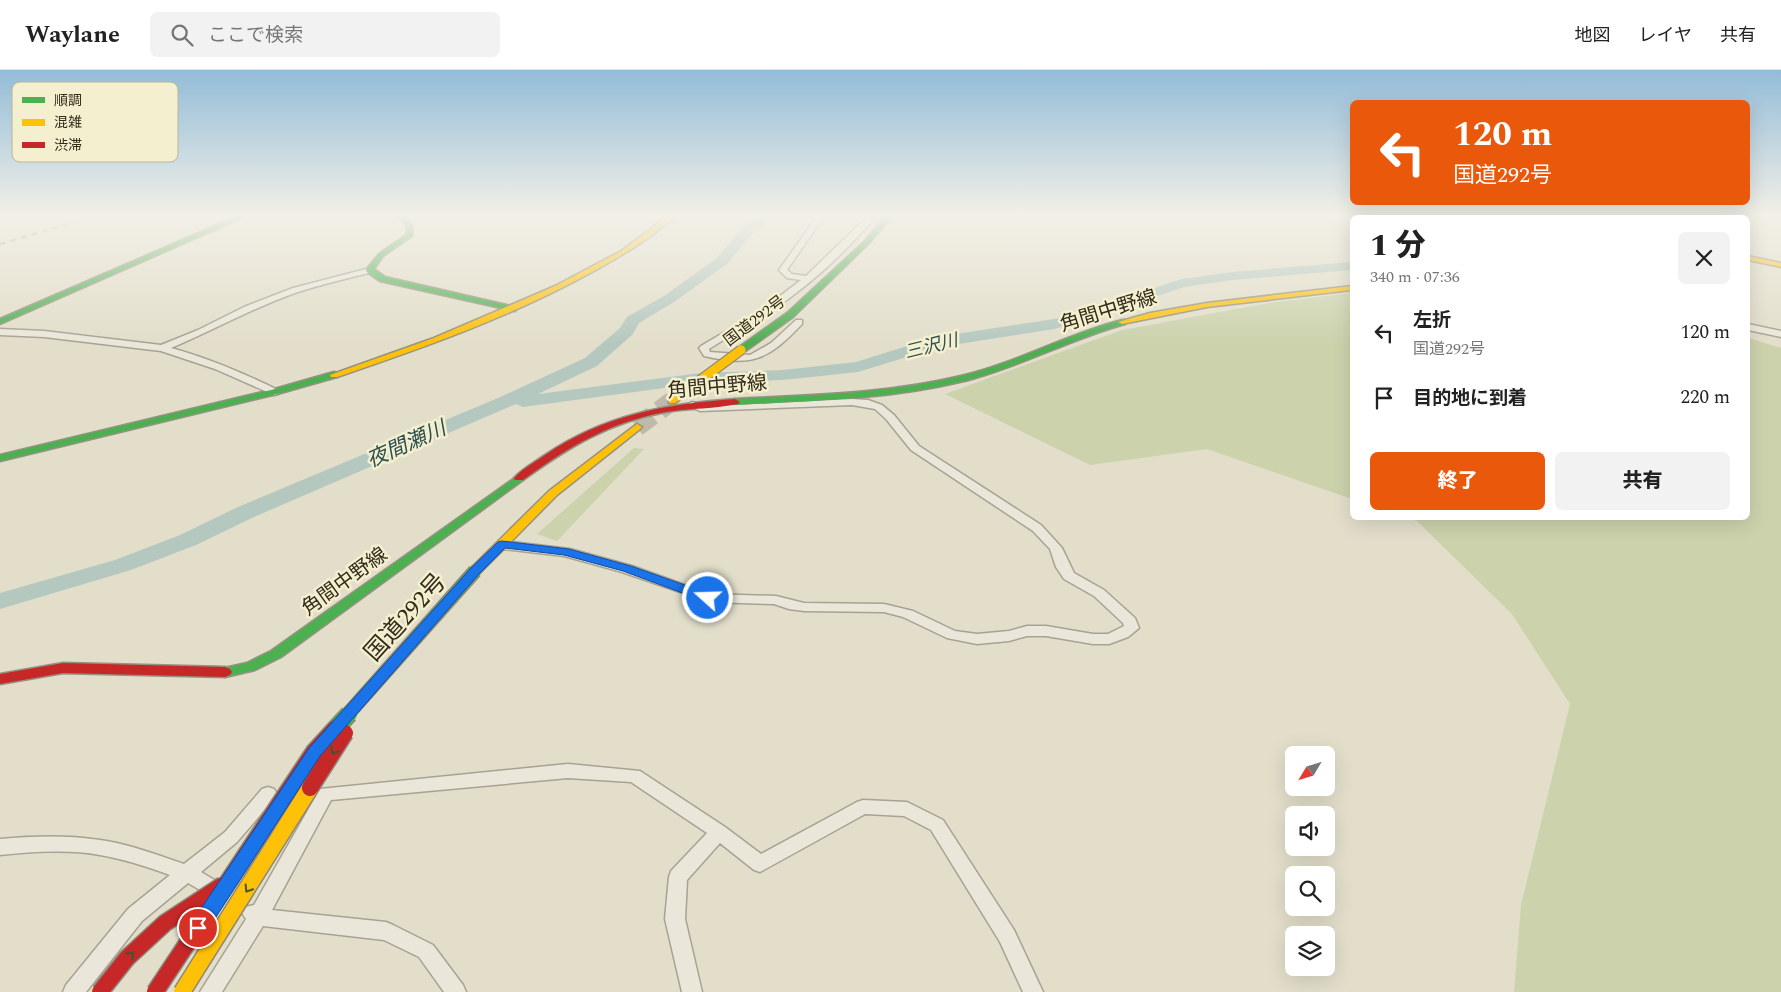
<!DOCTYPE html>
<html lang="ja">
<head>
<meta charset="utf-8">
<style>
	:root { --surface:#fff; --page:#f2f2f2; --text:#222; --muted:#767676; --line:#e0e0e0; --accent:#ea580c }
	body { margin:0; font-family:Spectral,"Noto Sans JP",serif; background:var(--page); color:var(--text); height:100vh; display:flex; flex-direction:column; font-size:19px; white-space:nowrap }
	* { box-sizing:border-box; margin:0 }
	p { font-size:16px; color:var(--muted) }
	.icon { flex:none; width:28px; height:28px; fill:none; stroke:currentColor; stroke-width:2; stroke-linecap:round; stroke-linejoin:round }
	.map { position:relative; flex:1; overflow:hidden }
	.side { position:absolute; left:1350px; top:145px; width:400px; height:305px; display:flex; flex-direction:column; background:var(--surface); border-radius:8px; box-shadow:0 5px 20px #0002 }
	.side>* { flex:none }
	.guide { position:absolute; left:1350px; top:30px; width:400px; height:105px; border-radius:8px; box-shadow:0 5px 20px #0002; background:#ea580c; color:#fff; overflow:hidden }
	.needle { width:32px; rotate:232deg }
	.tools { position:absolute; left:1285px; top:676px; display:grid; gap:10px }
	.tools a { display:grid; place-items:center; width:50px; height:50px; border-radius:8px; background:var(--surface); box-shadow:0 5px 20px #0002; font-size:25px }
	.pin { position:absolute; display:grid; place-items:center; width:42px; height:42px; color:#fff; margin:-21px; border:2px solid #fff; border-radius:50%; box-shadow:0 1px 5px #0007 }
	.me { position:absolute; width:55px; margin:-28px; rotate:290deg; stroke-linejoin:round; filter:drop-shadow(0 0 4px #0008) }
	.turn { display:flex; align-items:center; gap:18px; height:105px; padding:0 20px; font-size:22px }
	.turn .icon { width:65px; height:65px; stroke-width:2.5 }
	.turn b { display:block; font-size:35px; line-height:42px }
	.round { display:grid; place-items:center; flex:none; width:52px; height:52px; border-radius:8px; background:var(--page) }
	.head { display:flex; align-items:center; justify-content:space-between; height:85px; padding:0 20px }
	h1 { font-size:30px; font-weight:800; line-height:38px }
	.cta { display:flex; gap:10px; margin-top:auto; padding:10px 20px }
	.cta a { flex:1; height:58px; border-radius:8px; background:var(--accent); color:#fff; font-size:20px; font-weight:800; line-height:58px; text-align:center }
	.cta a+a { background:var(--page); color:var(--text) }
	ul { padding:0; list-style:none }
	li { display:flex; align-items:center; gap:15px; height:65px; padding:0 20px }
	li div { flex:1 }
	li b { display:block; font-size:19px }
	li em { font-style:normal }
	header { display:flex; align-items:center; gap:30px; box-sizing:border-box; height:70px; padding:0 25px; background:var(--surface); border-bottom:1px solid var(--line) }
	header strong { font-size:24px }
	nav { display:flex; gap:28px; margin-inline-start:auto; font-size:18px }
	.search { width:350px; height:45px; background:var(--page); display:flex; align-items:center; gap:12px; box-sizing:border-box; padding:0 18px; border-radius:8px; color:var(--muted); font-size:19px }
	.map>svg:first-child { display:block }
</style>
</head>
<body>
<header>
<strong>Waylane</strong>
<div class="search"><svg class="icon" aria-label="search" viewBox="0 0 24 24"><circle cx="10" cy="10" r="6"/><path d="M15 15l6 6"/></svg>ここで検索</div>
<nav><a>地図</a><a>レイヤ</a><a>共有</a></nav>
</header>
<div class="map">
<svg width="1781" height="922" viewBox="0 0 1781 922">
	<rect width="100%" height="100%" fill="#e2deca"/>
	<path fill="#cbd2ac" d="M1352,223V429L1207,379L1090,395L945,324L1122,260L1275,232Z
		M1748,268L1781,278V922H1514L1521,835L1570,634L1512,544L1417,451L1406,448H1748Z
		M634,378L644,379L557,471L537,464Z"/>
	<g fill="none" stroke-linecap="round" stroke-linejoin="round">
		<path fill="#b5c8bf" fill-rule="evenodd" d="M761,145H775L752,164L727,194L674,232L639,253L633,264L597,296L538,324L701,303L783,300L856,292L936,267L1054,249L1072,245L1182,209L1232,202L1352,192V200L1232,210L1184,217L1084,251L1054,259L939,277L858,302L783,310L701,313L523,337L516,334L254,447L196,475L131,500L0,539V523L115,490L180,465L238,437L498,328L585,288L620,258L627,247L664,226L717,188L742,158Z
			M1548,145H1561L1563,148H1549Z"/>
		<path stroke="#bfbaa7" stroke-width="19" stroke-dasharray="19 9" stroke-linecap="butt" d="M637,357L672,331"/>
		<g stroke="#a7a293" stroke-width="3">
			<path id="street" d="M818,145H825L787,200L792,204L806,206L869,145H877C846,182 808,217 768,243C749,256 728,266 709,279L710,282L750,285L771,273L796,250H802V254C768,290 752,297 704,286L699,278L701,276L762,240L801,210L787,208L779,200Z
				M1359,145H1368L1371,148H1362Z
				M1464,145H1473L1470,148H1461Z
				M370,198L374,200L373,202C348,208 323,214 298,222C254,237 214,260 171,278C208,288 243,303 278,320V324L274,325L215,299L161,281L44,267L0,265V259L44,261L161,275L198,260L244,237L293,218Z
				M1748,254L1781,261V267L1748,260Z
				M852,329L868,330L882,335L894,345L919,376L1041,455L1062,478L1074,503L1104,520L1135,548L1139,558L1128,567L1109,574H1093L1046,566H1027L1009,571L977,574L947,568L903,547L884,542L804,541L789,539L774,534L709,532L622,502L564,486L503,479L497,475L503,471L570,479L632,496L710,524L776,526L804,533L884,534L913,541L955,561L977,564L1009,561L1027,556H1046L1093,564H1108L1124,556L1123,553L1094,526L1064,509L1056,497L1050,479L1033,461L911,380L886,349L875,339L852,335L700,341L687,335L692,332L701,335H736Z
				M568,694L640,701L725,757L761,784L857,732L863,730L907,732L943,750L1014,860L1043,922H1023L1000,872L931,760L904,746L865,744L760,802L754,800L720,773L687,810L685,849L702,922H682L665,849L669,807L671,801L707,763L631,712L568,708L331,730L272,840L386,852L393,855L433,875L463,915L466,922H444L419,887L384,870L263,856L222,922H200L246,849L242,843L245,837L254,835L320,719Z
				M268,717L274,719L277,724L274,729L237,772L201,802L221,814L223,820L221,826L214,828L188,813L142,851L86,922H63L66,915L128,839L170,805C148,797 124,789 100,785C69,779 31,782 0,785V769C32,766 67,765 100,770C129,774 157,785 184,794L225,762L262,719Z"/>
		</g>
		<g stroke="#969283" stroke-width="3">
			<path id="fast" d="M240,145H248L0,254V249Z
				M397,145H403L413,157L412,166L383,186L374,199L385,207L515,237V241L380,211L367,202L366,200L379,184L406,165L407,157Z
				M887,145H893L869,173L793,247L744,282H738V278L787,243L865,171Z
				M1122,250H1125V254C1070,269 1020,297 964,311C890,329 812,331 735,335L730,332L735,329C810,325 887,324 961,306C1017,293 1067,264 1122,250Z
				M334,302L337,303V307L277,324L0,391V385L271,320Z
				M519,405L524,408L523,410L281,587L255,600L225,607L220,605L218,602L220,599L247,593L271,581Z"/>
		</g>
		<g stroke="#969283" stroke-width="3">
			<path id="slow" d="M669,145H676C653,168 622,185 594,201C513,246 425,277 337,307H331L330,305L434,268L555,216L621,181Z
				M1748,186L1781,193V197L1748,190Z
				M1352,216V220L1207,237L1122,254L1118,252L1150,243L1207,233Z
				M687,317L692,320L690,322L675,333H669V329Z
				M637,354L642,357L640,359L557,425L479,504H471L469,501L471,498L549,421Z"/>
		</g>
		<g stroke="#969283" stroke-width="3">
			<path id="jam" d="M1695,145H1701L1700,148H1694Z
				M735,329L740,332L738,334C715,339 690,338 666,342C609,352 569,377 523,410H515L514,408C522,399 535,392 545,385C604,345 665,334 735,329Z
				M63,593L225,597L230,599L232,602L230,605L225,607L63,603L0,614V604Z"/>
		</g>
		<use href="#street" fill="#eae7da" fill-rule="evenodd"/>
		<use href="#fast" fill="#4caf50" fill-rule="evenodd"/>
		<use href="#slow" fill="#ffc107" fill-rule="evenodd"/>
		<use href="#jam" fill="#c62828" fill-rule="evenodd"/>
		<path stroke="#a9a69b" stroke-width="2.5" stroke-dasharray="5.5 5.5" stroke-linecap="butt" d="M0,174L99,145"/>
		<g stroke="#8c877a" stroke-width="15" stroke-linecap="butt">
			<path id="fast-bridge-far1" d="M347,645L475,501"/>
		</g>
		<g stroke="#8c877a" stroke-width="19" stroke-linecap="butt">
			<path id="fast-bridge" d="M336,658L349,644"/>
		</g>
		<g stroke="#8c877a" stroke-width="11" stroke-linecap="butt">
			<path id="slow-bridge-far1" d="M687,320L741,280"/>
		</g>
		<g stroke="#8c877a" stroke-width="19" stroke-linecap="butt">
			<path id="slow-bridge" d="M182,922L310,718"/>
		</g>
		<g stroke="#8c877a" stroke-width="19" stroke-linecap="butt">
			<path id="jam-bridge" d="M310,718L345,663
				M100,922L127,888L165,853L223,815
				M155,922L314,682L336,658"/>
		</g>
		<use href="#fast-bridge-far1" stroke="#4caf50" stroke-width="12"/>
		<use href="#fast-bridge" stroke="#4caf50" stroke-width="16"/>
		<use href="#slow-bridge-far1" stroke="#ffc107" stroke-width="9"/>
		<use href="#slow-bridge" stroke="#ffc107" stroke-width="16"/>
		<use href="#jam-bridge" stroke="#c62828" stroke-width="16"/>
	</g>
	<defs><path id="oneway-chevron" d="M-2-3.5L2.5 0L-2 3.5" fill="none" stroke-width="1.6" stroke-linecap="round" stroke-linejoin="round" transform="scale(1.25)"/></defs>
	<g stroke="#3c592e">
		<use href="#oneway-chevron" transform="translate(334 681) rotate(121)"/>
		<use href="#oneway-chevron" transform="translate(248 819) rotate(122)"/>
		<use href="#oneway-chevron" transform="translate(131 885) rotate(-45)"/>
	</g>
	<linearGradient id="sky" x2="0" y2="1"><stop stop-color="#93bcd8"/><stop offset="0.53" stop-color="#f2f0e7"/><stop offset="1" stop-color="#f2f0e7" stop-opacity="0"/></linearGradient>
	<rect width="1781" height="274" fill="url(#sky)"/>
	<path fill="#1a73e8" stroke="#114b97" d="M502,471L569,479L631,496L713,525L715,528L708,532L704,531L623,501L564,485L505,478L479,504L320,686L205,864L198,866L192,864L190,858L192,852L309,678L471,498L498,472Z"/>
	<g text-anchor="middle" stroke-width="5" stroke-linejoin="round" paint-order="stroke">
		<g font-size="16" fill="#332b1c" stroke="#f4efce">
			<text transform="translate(754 250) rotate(-37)" y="6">国道292号</text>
		</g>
		<g font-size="18" font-style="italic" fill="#2c4f53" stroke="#f4efce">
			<text transform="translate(931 276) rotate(-14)" y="6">三沢川</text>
		</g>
		<g font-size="20" fill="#332b1c" stroke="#f4efce">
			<text transform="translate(1108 240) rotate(-17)" y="7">角間中野線</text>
			<text transform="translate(717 316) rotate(-5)" y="7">角間中野線</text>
			<text transform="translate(344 511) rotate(-36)" y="7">角間中野線</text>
		</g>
		<g font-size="21" font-style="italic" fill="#2c4f53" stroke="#f4efce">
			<text transform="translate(406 374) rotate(-24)" y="7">夜間瀬川</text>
		</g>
		<g font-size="24" fill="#332b1c" stroke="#f4efce">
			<text transform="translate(405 547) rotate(-48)" y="8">国道292号</text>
		</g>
	</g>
	<rect x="12" y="12" width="166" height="80" rx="8" fill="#f4efce" stroke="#bab499" stroke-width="1"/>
	<rect x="22" y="27" width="23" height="6" fill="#4caf50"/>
	<rect x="22" y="49" width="23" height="7" fill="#ffc107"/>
	<rect x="22" y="72" width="23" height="6" fill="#c62828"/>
	<g font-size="14" fill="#332b1c">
		<text x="54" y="35">順調</text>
		<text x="54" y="57">混雑</text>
		<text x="54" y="80">渋滞</text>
	</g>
</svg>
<div class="tools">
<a><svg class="needle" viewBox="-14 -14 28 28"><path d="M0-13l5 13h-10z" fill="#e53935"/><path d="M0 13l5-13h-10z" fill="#767676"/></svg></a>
<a><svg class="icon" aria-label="sound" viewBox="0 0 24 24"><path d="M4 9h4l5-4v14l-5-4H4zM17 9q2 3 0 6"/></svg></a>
<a><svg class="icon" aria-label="search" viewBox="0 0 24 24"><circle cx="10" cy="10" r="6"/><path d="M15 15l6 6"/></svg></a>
<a><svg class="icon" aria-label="layers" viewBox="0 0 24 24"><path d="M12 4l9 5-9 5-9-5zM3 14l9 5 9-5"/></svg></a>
</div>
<div class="pin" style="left:198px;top:858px;background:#d93025"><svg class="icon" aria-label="arrive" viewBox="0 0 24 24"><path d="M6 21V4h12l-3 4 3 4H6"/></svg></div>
<svg class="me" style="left:708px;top:528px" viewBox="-20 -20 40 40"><circle r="17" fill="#1a73e8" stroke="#fff" stroke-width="3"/><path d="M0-11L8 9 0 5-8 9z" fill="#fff"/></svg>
<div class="guide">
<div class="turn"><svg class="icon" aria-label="left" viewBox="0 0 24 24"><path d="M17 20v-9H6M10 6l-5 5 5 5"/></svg><div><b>120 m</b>国道292号</div></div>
</div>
<section class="side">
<div class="head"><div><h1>1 分</h1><p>340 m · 07:36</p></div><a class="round"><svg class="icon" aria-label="close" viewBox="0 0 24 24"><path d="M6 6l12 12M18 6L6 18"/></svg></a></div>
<ul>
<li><svg class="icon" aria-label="left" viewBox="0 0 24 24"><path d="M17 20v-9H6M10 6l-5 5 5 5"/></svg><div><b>左折</b><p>国道292号</p></div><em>120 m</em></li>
<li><svg class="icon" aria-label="arrive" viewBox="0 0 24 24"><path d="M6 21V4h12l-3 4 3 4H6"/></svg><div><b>目的地に到着</b></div><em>220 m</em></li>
</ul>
<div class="cta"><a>終了</a><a>共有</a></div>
</section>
</div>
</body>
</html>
